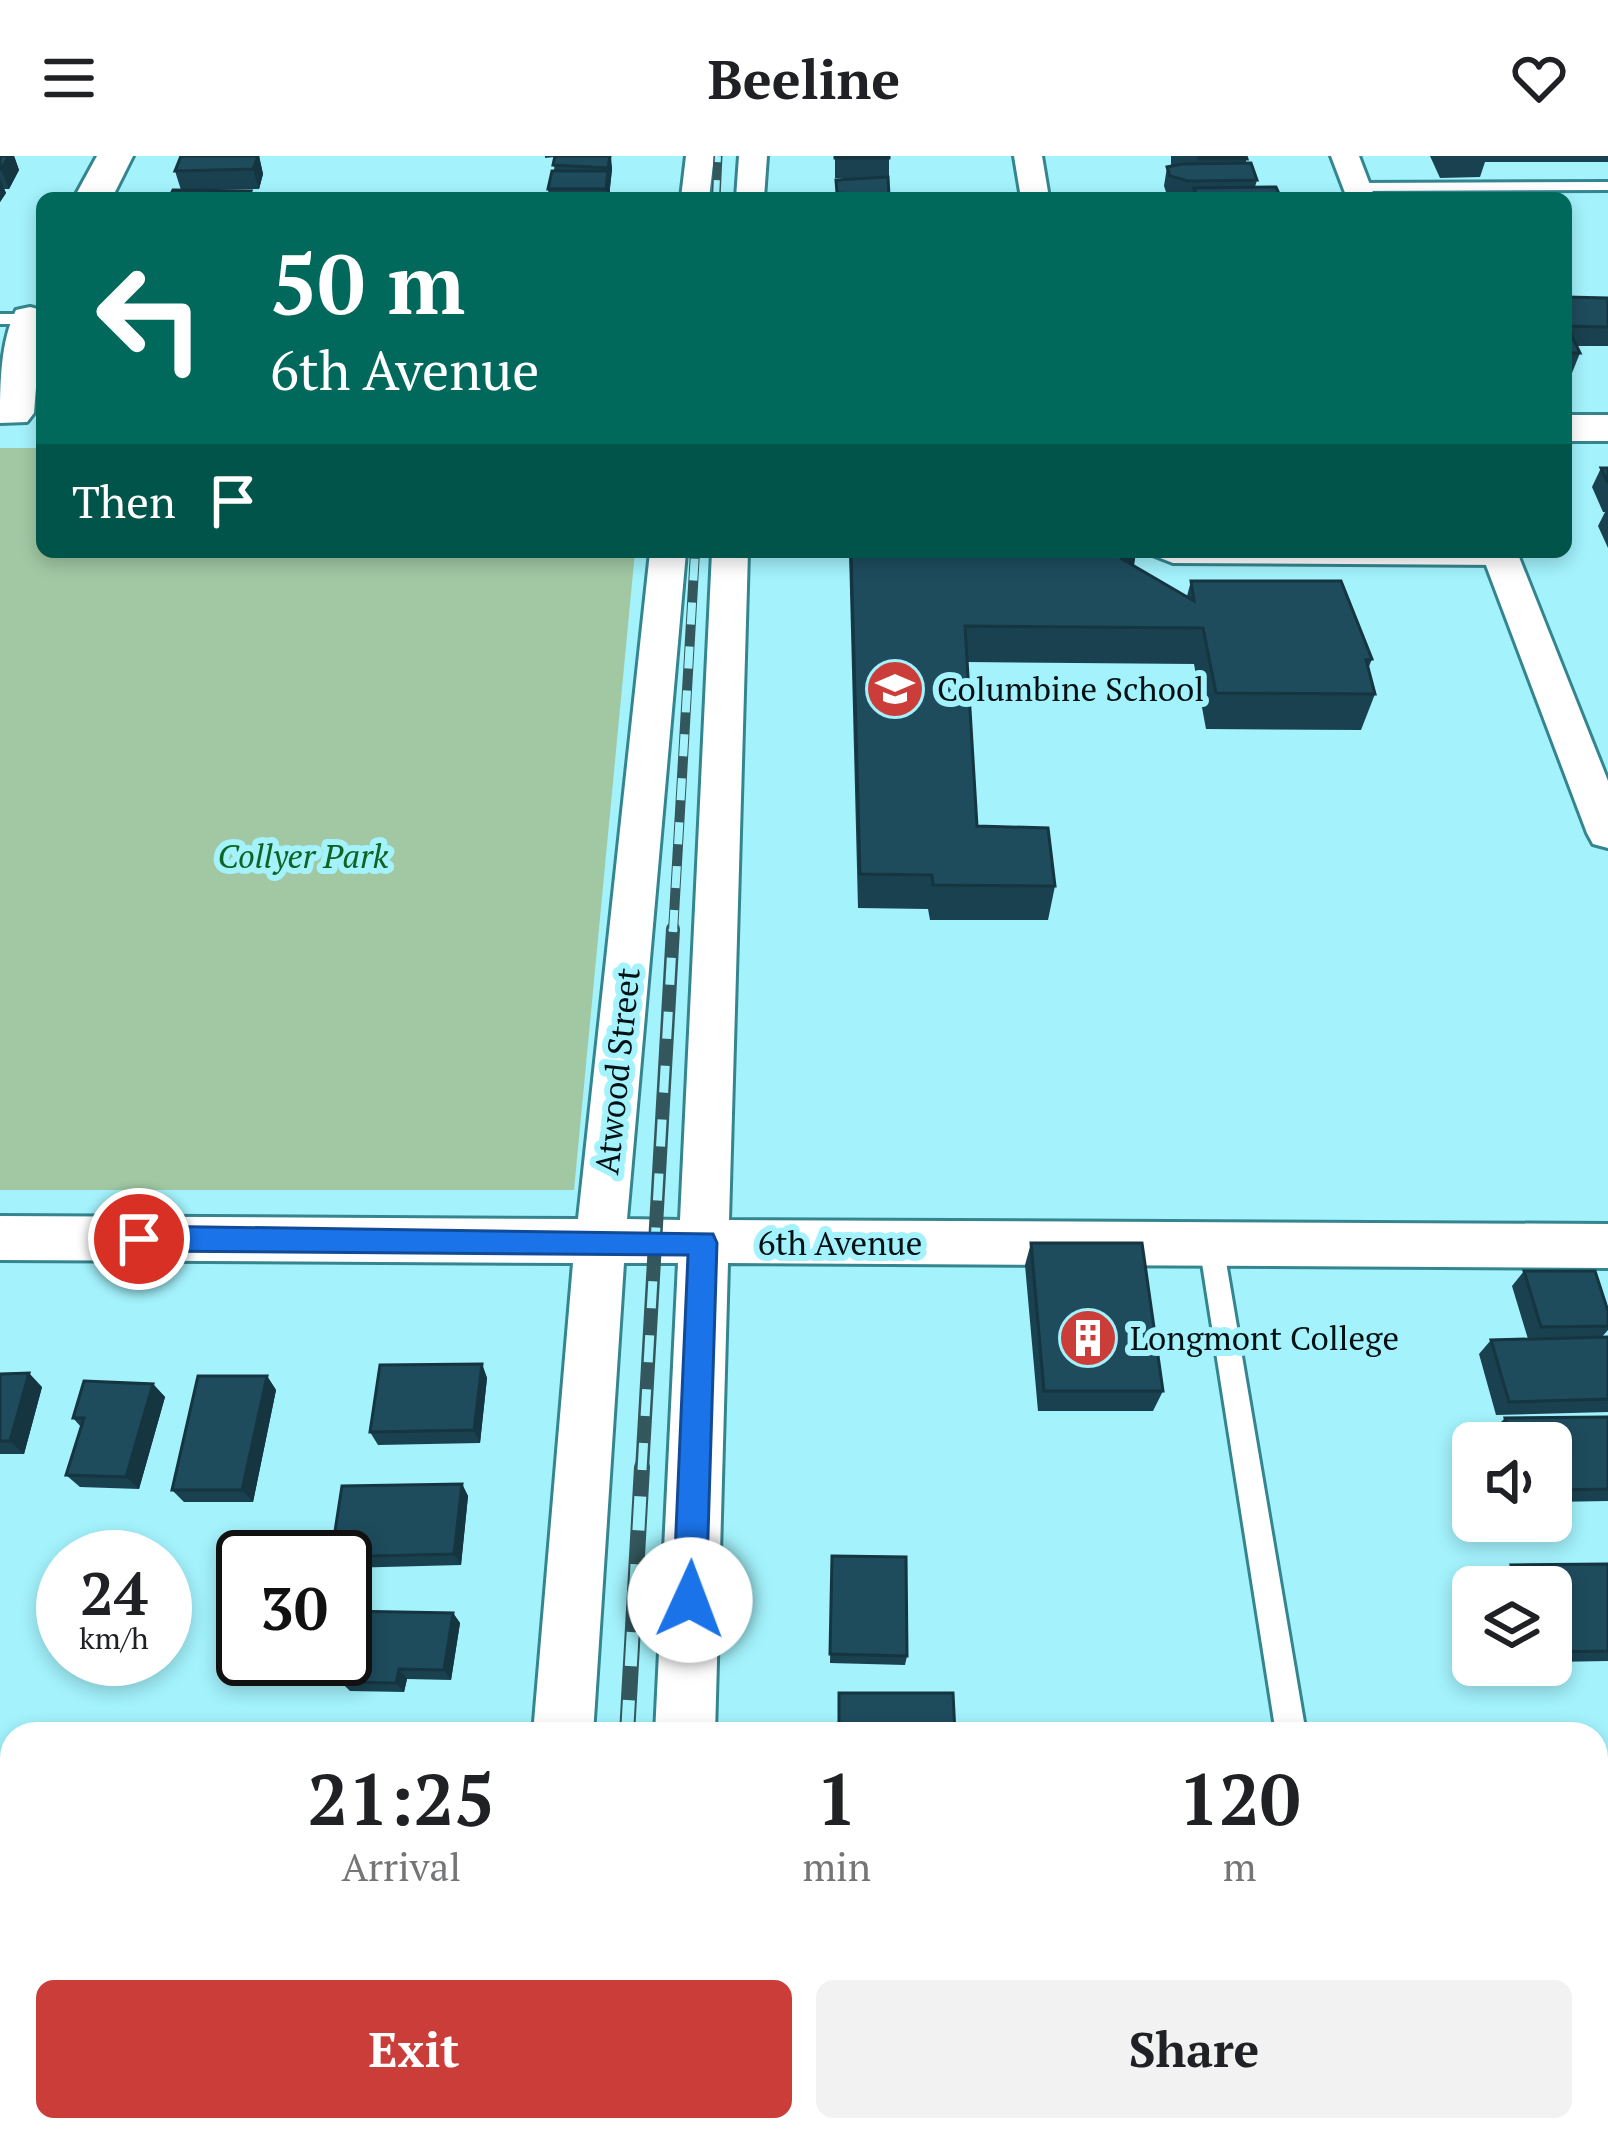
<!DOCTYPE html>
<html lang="en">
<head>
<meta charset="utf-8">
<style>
	:root { --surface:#fff; --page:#f2f2f2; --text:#202124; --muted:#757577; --accent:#cb3d39 }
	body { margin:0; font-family:"PT Serif",serif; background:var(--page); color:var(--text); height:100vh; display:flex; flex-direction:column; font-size:45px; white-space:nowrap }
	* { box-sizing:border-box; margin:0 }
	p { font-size:39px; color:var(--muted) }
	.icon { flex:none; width:66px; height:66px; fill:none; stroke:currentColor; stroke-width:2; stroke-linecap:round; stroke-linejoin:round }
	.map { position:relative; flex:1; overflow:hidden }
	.details { position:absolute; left:0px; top:1566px; width:1608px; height:420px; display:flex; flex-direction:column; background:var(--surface); border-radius:36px 36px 0 0; box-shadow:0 6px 18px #0003 }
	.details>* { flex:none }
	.hud { position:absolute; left:36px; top:36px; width:1536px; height:366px; border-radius:18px; box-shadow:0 6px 18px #0003; background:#00695c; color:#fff; overflow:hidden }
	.buttons { position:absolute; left:1452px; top:1266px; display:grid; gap:24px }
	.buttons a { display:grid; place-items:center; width:120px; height:120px; border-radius:18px; background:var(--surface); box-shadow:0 6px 18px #0003; font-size:60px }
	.speed { position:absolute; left:36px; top:1374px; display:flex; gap:24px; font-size:60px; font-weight:700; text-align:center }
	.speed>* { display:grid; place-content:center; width:156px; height:156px; border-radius:50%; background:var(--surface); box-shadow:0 6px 18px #0003; line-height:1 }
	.speed small { font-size:30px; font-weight:400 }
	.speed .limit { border:6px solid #111; border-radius:18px; background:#fff; color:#111 }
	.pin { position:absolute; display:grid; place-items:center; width:102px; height:102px; color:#fff; margin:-51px; border:6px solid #fff; border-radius:50%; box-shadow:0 3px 12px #0007 }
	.me { position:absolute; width:132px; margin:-66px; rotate:2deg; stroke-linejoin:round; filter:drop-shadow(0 0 9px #0008) }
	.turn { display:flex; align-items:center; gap:42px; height:252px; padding:0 36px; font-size:54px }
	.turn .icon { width:156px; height:156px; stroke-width:2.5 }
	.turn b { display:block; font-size:84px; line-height:102px }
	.then { display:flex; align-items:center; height:114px; padding:0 36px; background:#0003; gap:24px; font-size:45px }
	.eta { display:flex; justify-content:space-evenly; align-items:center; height:204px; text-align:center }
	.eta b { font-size:72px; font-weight:600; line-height:84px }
	.action { display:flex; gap:24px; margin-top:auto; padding:24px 36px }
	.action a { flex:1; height:138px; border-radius:18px; background:var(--accent); color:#fff; font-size:48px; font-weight:600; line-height:138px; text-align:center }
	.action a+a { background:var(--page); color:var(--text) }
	header { display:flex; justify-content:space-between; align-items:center; height:156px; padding:0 36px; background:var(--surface); font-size:54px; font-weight:600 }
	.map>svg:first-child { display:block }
</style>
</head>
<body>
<header><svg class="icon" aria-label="menu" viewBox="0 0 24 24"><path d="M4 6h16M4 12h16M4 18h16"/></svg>Beeline<svg class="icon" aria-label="heart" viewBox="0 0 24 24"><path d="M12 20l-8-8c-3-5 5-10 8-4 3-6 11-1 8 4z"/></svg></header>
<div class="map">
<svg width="1608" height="1986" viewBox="0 0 1608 1986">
	<rect width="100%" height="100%" fill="#a3f2fc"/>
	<path fill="#a1c8a3" d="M0,292H42V396H635L574,1034H0Z"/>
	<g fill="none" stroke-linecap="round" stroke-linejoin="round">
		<g stroke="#34858f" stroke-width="6">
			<path id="service" d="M1608,26V34L1357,35L1350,31L1357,27Z
				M0,158H30L38,163L30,168H0Z
				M1145,396L1502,397L1511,403L1502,409L1173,407Z
				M1211,1077L1220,1080L1223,1088L1306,1578H1276L1199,1088L1202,1080Z
				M1339,1974H1373L1375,1986H1341Z"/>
		</g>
		<g stroke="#34858f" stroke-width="6">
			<path id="minor" d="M686,0H714L709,42H681Z
				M739,0H767L764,42H736Z
				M1014,0H1042L1049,42H1021Z
				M1331,0H1359L1375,42H1347Z
				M650,396H686L627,1063L680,1064L712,396H748L729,1064L1608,1068V1112L728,1107L715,1578H655L678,1107H624L593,1578H533L573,1107L0,1104V1060L578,1063Z
				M1481,396H1517L1608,625V692L1593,688L1587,677Z
				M499,1974H567V1986H499Z
				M637,1974H705L704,1986H636Z"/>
		</g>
		<g stroke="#34858f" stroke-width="6">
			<path id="tertiary" d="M97,0H133L112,42H74Z
				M30,151L42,154L34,257L27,266L0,267C0,230 0,186 16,154Z
				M1566,259H1608V285H1566Z"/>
		</g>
		<use href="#service" fill="#fff" fill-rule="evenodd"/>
		<use href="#minor" fill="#fff" fill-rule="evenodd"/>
		<use href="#tertiary" fill="#fff" fill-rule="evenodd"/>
		<g stroke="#33575c" stroke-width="9">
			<path id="rail-far3" d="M716,42L718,0"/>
		</g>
		<g stroke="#33575c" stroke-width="10">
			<path id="rail-far2" d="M673,776L695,396"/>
		</g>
		<g stroke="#33575c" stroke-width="14">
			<path id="rail-far1" d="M642,1314L673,773"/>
		</g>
		<g stroke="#33575c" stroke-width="16">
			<path id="rail" d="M627,1578L642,1311
				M602,1986L603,1974"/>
		</g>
		<use href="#rail-far3" stroke="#a3f2fc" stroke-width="6" stroke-dasharray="18" stroke-linecap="butt"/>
		<use href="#rail-far2" stroke="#a3f2fc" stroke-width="8" stroke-dasharray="22" stroke-linecap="butt"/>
		<use href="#rail-far1" stroke="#a3f2fc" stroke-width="9" stroke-dasharray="27" stroke-linecap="butt"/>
		<use href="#rail" stroke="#a3f2fc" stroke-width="12" stroke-dasharray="34" stroke-linecap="butt"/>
	</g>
	<path fill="#1a4150" d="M0,0H14L19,14L9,33H4L6,37L0,46Z
		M259,0L263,18L259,33L181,34L175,15Z
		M545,0H611L612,13L609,42H549L548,33L554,15L555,1L545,2Z
		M835,0H889V42H836V24L882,22H835Z
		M1171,0H1246V7L1257,24L1255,31L1281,42H1177L1167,39L1164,30L1167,11L1171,10Z
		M1430,0H1608V6H1485L1480,21L1440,22Z
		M1566,141L1608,142V190H1577L1580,197L1572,217H1566Z
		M1601,312H1608V392L1598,370L1605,356H1603L1592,331Z
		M849,396H1136L1134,410L1187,440L1191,425L1372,503L1368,513L1375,538L1361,574L1206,573L1194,508L967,506L977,670L1055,730L1048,764H930L928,753L858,752Z
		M1031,1087L1163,1235L1153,1255H1038L1025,1109Z
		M1524,1115L1608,1155V1174L1601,1182L1608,1181V1256L1496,1259L1479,1198L1491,1184L1528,1183L1512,1130Z
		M482,1208L487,1222L480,1287L378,1289L370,1276Z
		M0,1218L42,1231L24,1298H0Z
		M267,1220L276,1234L253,1346H184L172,1334Z
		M153,1228L165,1241L139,1333L80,1331L66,1319L81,1271L73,1262Z
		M1608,1261V1345L1551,1346V1287H1495L1492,1275L1505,1262Z
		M462,1328L468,1340L461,1409L345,1412V1401Z
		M832,1400L907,1500L905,1509L830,1507Z
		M1608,1408V1505L1551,1506V1431H1500L1497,1420L1511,1409Z
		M453,1457L460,1467L451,1524L407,1523L404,1536L350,1535L341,1526L343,1517L326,1516L317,1507Z"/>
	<path fill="#153541" d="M9,0H14L19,14L9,33L1,13Z
		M259,0L263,18L259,33L253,13Z
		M610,0L612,13L610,31L608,12Z
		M608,15L610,35L609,42H606Z
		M0,23L6,37L0,46Z
		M1132,396H1136L1130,429L1122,403Z
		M482,1208L487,1222L480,1287L474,1274Z
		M29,1217L42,1231L24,1298L10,1285Z
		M267,1220L276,1234L253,1346L242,1334Z
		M153,1228L165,1241L139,1333L126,1321Z
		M462,1328L468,1340L461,1409L454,1398Z
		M453,1457L460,1467L451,1524L444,1514Z
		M399,1513L407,1523L404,1536L396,1527Z
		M359,1974H369L367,1986H357Z"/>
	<path fill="#1e4c5d" stroke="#153541" stroke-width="3" d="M0,0H9L1,13H0Z
		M181,0H258L253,13L175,15Z
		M555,0H610L608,12L553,9Z
		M835,0H889V2H835Z
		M1198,0H1246L1247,3H1199Z
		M1251,7L1257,24L1188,25L1170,20L1167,11L1182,8Z
		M552,15H608L606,33H548Z
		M888,21L889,40L837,37L836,24Z
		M1276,31L1281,42H1197L1194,32Z
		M173,34L251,35L248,42H169Z
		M1525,40L1530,42H1470Z
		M1566,141L1608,142V171L1567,170L1580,197H1566Z
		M1601,312H1608V327Z
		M851,396H1132L1122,403L1194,445L1191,425H1341L1372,503L1366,504L1375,538L1216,537L1203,472L965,470L977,670L1048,672L1055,730L933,729L932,719L860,718Z
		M1031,1087H1142L1163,1235H1044Z
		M1524,1115H1595L1608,1155V1170L1541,1171Z
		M1608,1181V1243L1509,1246L1491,1184Z
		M482,1208L474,1274L370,1276L380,1209Z
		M29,1217L10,1285H0V1218Z
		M198,1220H267L242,1334H172Z
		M84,1225L153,1228L126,1321L66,1319L84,1262H73Z
		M1608,1261V1333L1558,1334L1551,1311V1287H1512L1505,1262Z
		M462,1328L454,1398L331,1401L342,1330Z
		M832,1400L906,1401L907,1500L830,1498Z
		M1608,1408V1495L1551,1496V1431H1517L1511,1409Z
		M345,1455L453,1457L444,1514L399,1513L396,1527L341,1526L344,1508L317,1507L318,1503H345Z
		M839,1537H953L955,1578H839Z
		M191,1974H359L357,1986H189Z
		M898,1983L1047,1985V1986H898Z"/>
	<path fill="#1a73e8" stroke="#114b97" stroke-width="3" d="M139,1070L713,1078L717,1087L706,1444L701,1455L690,1460L678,1455L673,1444L688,1099L139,1095L124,1083Z"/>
	<defs>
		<g id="school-disc" transform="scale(3)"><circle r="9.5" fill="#cb3d39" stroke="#a3f2fc"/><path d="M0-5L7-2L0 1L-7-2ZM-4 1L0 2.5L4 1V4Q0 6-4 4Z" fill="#fff"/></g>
		<g id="building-disc" transform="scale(3)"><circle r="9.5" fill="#cb3d39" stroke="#a3f2fc"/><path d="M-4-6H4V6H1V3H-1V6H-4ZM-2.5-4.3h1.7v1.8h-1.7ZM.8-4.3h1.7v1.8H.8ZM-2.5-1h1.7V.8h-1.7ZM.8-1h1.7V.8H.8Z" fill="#fff"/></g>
	</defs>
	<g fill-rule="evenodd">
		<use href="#school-disc" x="895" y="533"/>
		<use href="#building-disc" x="1088" y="1182"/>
	</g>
	<g text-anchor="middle" stroke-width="12" stroke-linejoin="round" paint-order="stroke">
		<g font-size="33" fill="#001114" stroke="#a3f2fc" text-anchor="start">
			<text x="937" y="545">Columbine School</text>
			<text x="1130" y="1194">Longmont College</text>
		</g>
		<g font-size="33" font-style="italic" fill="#0e6423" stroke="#a3f2fc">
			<text x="303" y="712">Collyer Park</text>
		</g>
		<g font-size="33" fill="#001114" stroke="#a3f2fc">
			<text transform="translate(617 915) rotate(-84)" y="12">Atwood Street</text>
			<text x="840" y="1099">6th Avenue</text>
		</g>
	</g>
</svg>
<div class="buttons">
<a><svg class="icon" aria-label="sound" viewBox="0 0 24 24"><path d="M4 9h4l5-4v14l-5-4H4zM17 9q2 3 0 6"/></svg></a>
<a><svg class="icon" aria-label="layers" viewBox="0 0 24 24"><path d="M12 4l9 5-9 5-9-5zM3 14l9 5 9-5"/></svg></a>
</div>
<div class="speed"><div>24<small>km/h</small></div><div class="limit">30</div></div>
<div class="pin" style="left:139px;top:1083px;background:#d93025"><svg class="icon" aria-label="arrive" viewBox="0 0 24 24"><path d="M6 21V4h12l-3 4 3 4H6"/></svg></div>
<svg class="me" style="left:690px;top:1444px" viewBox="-20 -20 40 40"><circle r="19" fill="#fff"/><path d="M0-13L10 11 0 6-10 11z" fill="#1a73e8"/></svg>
<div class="hud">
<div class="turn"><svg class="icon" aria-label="left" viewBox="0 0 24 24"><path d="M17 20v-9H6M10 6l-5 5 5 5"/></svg><div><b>50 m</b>6th Avenue</div></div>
<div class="then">Then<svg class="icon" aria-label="arrive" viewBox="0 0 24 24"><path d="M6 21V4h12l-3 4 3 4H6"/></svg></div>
</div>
<section class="details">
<div class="eta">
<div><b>21:25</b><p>Arrival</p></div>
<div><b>1</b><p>min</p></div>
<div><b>120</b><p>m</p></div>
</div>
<div class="action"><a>Exit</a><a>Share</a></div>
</section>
</div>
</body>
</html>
